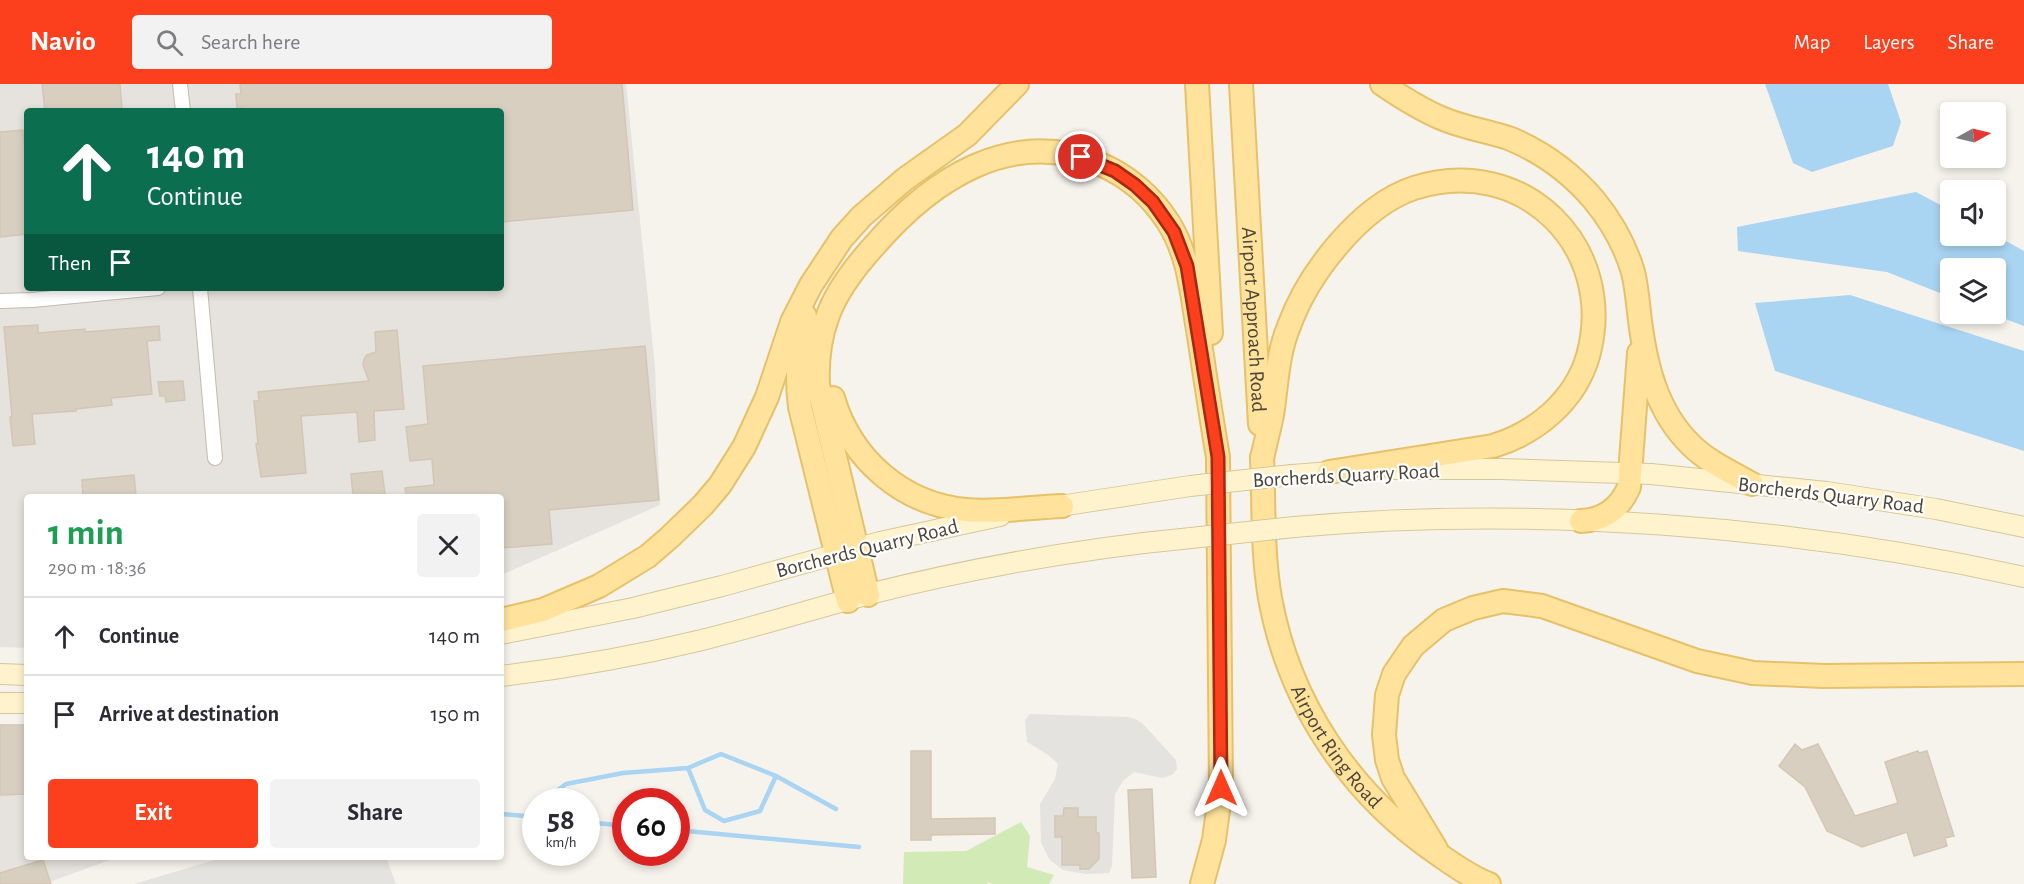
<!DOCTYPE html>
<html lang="en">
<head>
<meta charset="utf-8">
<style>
	:root { --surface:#fff; --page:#f2f2f3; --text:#2b2b33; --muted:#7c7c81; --line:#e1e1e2; --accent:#fc3f1d }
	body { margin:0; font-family:"Alegreya Sans",sans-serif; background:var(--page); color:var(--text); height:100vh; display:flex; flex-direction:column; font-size:22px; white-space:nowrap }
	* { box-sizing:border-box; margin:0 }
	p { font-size:20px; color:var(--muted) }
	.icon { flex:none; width:33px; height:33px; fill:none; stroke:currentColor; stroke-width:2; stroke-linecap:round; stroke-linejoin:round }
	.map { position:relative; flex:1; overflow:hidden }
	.side { position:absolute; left:24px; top:410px; width:480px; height:366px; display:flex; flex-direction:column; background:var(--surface); border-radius:6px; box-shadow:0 3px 9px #0003 }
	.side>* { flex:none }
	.hud { position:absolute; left:24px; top:24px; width:480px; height:183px; border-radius:6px; box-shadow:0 3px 9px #0003; background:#0b6e4f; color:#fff; overflow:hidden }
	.needle { width:39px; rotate:82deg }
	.fabs { position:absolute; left:1940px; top:18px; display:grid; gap:12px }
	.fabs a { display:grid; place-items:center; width:66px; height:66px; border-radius:6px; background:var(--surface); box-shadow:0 3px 9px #0003; font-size:30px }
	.speed { position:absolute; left:522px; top:704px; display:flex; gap:12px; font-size:30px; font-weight:700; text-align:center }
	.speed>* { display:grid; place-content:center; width:78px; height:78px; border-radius:50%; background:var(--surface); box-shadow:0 3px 9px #0003; line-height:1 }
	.speed small { font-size:15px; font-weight:400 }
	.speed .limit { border:9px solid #d22; background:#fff; color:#111 }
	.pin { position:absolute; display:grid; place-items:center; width:51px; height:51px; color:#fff; margin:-26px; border:3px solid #fff; border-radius:50%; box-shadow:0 2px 6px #0007 }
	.me { position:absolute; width:66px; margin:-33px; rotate:0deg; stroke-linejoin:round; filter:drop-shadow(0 0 4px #0008) }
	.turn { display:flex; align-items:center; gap:21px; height:126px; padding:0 24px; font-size:27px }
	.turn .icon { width:78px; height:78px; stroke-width:2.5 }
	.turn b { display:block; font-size:42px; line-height:51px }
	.then { display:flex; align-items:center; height:57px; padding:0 24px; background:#0003; gap:12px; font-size:22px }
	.round { display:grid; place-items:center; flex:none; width:63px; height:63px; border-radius:6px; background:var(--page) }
	.summary { display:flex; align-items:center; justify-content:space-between; height:102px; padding:0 24px }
	h1 { font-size:36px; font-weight:700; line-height:45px; color:#1e9e55 }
	.cta { display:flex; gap:12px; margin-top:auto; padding:12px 24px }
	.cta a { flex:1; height:69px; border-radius:6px; background:var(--accent); color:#fff; font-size:24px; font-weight:700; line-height:69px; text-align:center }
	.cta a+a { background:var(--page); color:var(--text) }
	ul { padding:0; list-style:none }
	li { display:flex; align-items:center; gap:18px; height:78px; padding:0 24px; border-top:2px solid var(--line) }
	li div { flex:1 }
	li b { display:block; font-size:22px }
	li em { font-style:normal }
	header { display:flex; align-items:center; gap:36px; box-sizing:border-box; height:84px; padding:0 30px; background:var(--accent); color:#fff }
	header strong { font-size:28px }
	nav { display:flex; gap:33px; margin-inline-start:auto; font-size:21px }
	.search { width:420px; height:54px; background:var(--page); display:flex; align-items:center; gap:15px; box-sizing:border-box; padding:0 21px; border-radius:6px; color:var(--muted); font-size:22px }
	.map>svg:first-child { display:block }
</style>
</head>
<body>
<header>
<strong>Navio</strong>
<div class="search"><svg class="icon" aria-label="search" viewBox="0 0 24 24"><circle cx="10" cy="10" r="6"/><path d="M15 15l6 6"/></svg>Search here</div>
<nav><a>Map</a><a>Layers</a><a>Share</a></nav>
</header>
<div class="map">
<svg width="2024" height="800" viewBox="0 0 2024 800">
	<rect width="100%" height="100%" fill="#f6f3ec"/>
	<path fill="#e6e2dd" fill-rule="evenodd" d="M0,0H626L655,283L660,421L501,491V412H27V564L0,563ZM27,27H501V204H27Z
		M0,642H27V772L118,773L44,800H0Z"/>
	<path fill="#d2eab5" d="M1021,738L1030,752L1027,783L1054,791L1049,800H992L988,798L987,800H903L904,768L966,767Z"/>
	<path fill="#e5e3e0" d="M1030,630L1128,633L1135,635L1142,639L1176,676L1177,685L1172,691L1162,694L1134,688L1123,697L1115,710L1112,782L1109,789L1086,790L1063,786L1050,776L1041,759L1040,720L1055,695L1058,680L1048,671L1027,658L1025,636Z
		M228,772L386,773L396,800H134Z"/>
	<path fill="#a9d4f2" d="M1765,0H1888L1901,38L1893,62L1812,88L1793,79Z
		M1916,108L1950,126V152L1995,151L2024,167V242L1992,230H1995V184H1950V213L1887,188L1738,167L1737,143Z
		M1850,211L2024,267V367L1775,287L1755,219Z"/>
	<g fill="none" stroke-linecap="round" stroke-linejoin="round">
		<path stroke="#a9d4f2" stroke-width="4.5" d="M688,684L721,670L776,692L836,725
			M543,717L566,700L623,689L688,684L705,726L724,737L760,727L776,692
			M501,730L536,733
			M528,733L536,723
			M586,738L626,742
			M676,746L859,763"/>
	</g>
	<path fill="#d8cfc1" stroke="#d3c7b4" stroke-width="1.5" d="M42,0H120L122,25L45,27Z
		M240,0H622L633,126L501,138V27H242V24L237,25L236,10H241Z
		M23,46L25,71H27V150L0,153V48Z
		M38,241V249L85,245V248L159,242L160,256L147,257L152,310L111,314L112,321L76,325V327L32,330L35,360L13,362L10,333H12L4,243Z
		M397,246L404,325L374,327L375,356L359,358L357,328L301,332L306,389L261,393L256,360H258L254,317H259L258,308L369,297L363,281L364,275L367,271L376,268L375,248Z
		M645,262L659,416L549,426L552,460L501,464V412H406L405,404L434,401L432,375L410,377L406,343L428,340L423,282Z
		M183,297L185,316L166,318L165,312H160L158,298Z
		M382,387L385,410L353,412L351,390Z
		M134,391L136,412H83L82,396Z
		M0,641H27V710L0,711Z
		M1795,660L1802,666L1818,660L1855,732L1898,719L1885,678L1918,667L1919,669L1927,667L1954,752L1945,754L1947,762L1914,772L1907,748L1862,763L1827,747L1805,703L1779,682Z
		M911,667H931V735L995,734V750L931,751V756H911Z
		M1152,705L1156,793L1132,794L1128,706Z
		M1064,724H1078V733H1096V749H1099V775L1089,785H1080V781H1062V753H1055V732H1063Z
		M43,776L51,800H0V789Z"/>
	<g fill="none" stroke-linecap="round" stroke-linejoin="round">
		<g stroke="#c2bbae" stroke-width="16">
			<path id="street" d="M180,0L183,27
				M200,204L215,374
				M0,217L32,216L158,204"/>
		</g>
		<g stroke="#d6c79b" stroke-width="22">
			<path id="secondary" d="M1392,385H1500L1651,390L1827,408L1936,425L2024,443
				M1292,391L1345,387
				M1047,424L1190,402
				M1294,443C1533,422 1790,441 2024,493
				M501,550L633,524L722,502L880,458L1000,432
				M0,590L27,591
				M501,592C569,584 636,572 702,556C758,542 813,525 869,510C972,484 1086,464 1191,454
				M0,619H27"/>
		</g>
		<g stroke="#e6c16a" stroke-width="26">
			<g id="primary">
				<path d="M1197,0L1211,249"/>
				<path id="s1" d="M1241,0L1260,340"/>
				<path d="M1382,0C1401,13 1420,25 1441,34C1464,44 1488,47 1511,55C1544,69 1571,89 1594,116C1612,138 1625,161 1633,188C1637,204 1638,221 1640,237C1646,283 1657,328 1691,361C1708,378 1731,388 1752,400"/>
				<path d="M805,232C798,263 796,292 800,323L848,517"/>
				<path d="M833,314C851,375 902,420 966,426C997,429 1031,423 1062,422"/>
				<path id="s2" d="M1262,373C1264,420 1262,467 1270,514C1289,619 1350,710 1438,770C1454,781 1470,793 1489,800"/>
				<path d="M1262,375C1265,360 1269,346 1272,331C1277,300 1277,271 1289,242C1308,190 1360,122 1414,104C1523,69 1618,163 1588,272C1575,317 1536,349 1493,362L1329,388"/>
				<path d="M1581,437C1604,436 1620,424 1629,403L1639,269"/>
				<path d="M868,511L818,301C817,279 819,256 827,234C836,207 855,183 874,162C931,96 1011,42 1100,80C1128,92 1152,113 1168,138C1190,172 1192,213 1199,252C1205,292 1211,333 1218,373"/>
				<path d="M501,536L543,526L599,502L648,472L670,453L703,421L720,401L744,363L767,313L792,238L811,201L842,154L862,132L905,95L967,51L1017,0"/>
				<path d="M1436,765L1393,694L1387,676L1384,651L1387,611L1394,590L1413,562L1444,536L1473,524L1503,517L1542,522L1697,577L1753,589L1824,592L2024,590"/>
				<path d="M1202,800L1214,756L1221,704L1218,378"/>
			</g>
		</g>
		<use href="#street" stroke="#fff" stroke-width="14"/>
		<use href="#secondary" stroke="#fff3cd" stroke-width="20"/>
		<use href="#primary" stroke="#ffe39c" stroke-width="22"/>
		<g stroke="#d6c79b" stroke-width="22" stroke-linecap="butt">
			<path id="secondary-bridge" d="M1190,402L1292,391
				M1191,454L1294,443"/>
		</g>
		<use href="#secondary-bridge" stroke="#fff3cd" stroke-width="20"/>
	</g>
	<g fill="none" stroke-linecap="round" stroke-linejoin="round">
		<g stroke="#a42913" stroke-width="15">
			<path id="route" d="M1081,73L1115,87L1135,101L1153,118L1174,148L1187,182L1218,373L1221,704"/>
		</g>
		<use href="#route" stroke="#fc3f1d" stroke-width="10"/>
	</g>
	<g text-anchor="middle" stroke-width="4.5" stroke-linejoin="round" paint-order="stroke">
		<g font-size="21" fill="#4b4439" stroke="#fff">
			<text dy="7" stroke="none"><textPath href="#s1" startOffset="236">Airport Approach Road</textPath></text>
			<text transform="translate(1346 391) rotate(-3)" y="7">Borcherds Quarry Road</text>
			<text transform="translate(1831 411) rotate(7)" y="7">Borcherds Quarry Road</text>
			<text transform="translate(867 464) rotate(-14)" y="7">Borcherds Quarry Road</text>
			<text dy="7" stroke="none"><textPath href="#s2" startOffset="306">Airport Ring Road</textPath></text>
		</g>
	</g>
</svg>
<div class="fabs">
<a><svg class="needle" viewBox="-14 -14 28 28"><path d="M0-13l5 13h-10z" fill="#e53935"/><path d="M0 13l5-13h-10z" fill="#7c7c81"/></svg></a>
<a><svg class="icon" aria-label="sound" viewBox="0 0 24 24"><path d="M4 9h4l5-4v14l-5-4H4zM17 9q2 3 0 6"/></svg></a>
<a><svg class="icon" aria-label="layers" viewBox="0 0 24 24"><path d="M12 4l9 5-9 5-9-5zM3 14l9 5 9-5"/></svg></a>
</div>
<div class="speed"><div>58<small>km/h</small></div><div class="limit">60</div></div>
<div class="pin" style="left:1081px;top:73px;background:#d93025"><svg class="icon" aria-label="arrive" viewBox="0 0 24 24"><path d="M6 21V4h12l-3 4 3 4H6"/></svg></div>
<svg class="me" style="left:1221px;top:704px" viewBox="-20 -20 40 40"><path d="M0-17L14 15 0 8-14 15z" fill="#fc3f1d" stroke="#fff" stroke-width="4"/></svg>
<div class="hud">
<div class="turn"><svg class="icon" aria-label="ahead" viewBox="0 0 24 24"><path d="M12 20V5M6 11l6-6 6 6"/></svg><div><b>140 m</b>Continue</div></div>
<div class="then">Then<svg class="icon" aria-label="arrive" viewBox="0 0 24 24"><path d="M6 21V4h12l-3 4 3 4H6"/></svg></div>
</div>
<section class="side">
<div class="summary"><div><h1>1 min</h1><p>290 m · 18:36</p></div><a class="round"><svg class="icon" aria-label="close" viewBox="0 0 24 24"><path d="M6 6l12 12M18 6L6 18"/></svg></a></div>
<ul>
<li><svg class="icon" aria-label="ahead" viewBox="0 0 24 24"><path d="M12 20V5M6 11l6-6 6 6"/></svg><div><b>Continue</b></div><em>140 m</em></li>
<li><svg class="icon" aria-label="arrive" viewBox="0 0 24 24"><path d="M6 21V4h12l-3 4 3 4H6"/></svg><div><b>Arrive at destination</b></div><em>150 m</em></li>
</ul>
<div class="cta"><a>Exit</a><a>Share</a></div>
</section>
</div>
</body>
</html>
